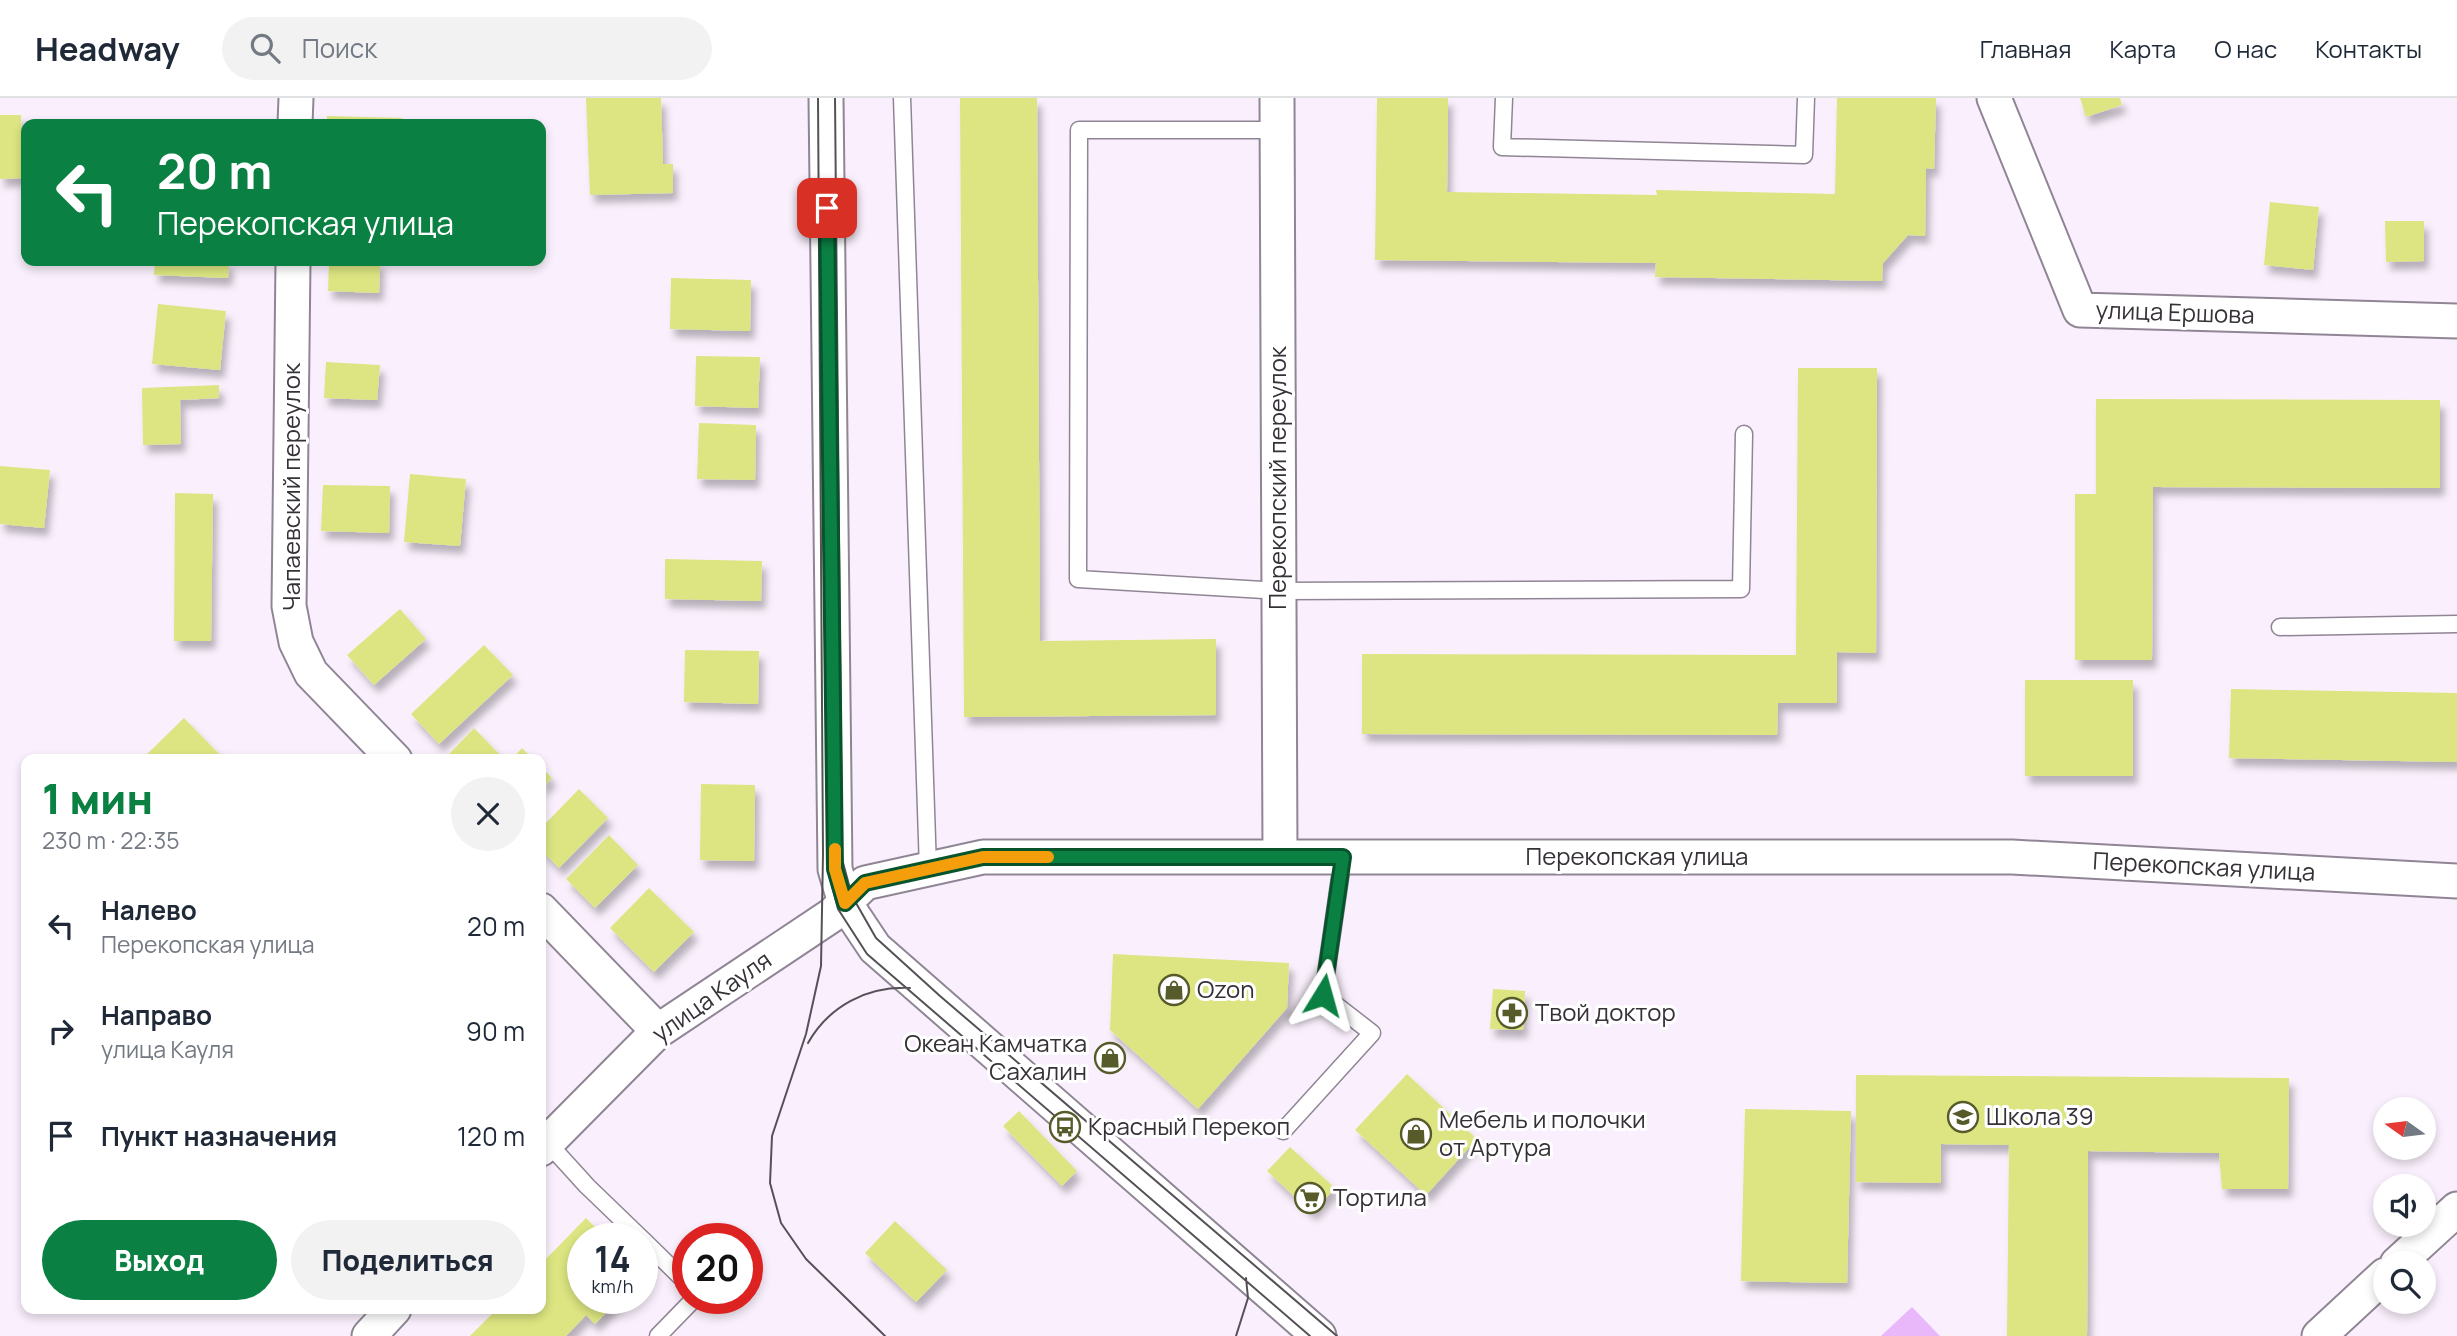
<!DOCTYPE html>
<html lang="ru">
<head>
<meta charset="utf-8">
<style>
	:root { --surface:#fff; --page:#f2f2f3; --text:#1f2937; --muted:#747a83; --line:#e0e1e3; --accent:#0b8043 }
	body { margin:0; font-family:Manrope,sans-serif; background:var(--page); color:var(--text); height:100vh; display:flex; flex-direction:column; font-size:26px; white-space:nowrap }
	* { box-sizing:border-box; margin:0 }
	p { font-size:23px; color:var(--muted) }
	.icon { flex:none; width:38px; height:38px; fill:none; stroke:currentColor; stroke-width:2; stroke-linecap:round; stroke-linejoin:round }
	.map { position:relative; flex:1; overflow:hidden }
	.drawer { position:absolute; left:21px; top:656px; width:525px; height:560px; display:flex; flex-direction:column; background:var(--surface); border-radius:14px; box-shadow:0 4px 10px #0003 }
	.drawer>* { flex:none }
	.hud { position:absolute; left:21px; top:21px; width:525px; height:147px; border-radius:14px; box-shadow:0 4px 10px #0003; background:#0b8043; color:#fff; overflow:hidden }
	.needle { width:46px; rotate:284deg }
	.controls { position:absolute; left:2373px; top:999px; display:grid; gap:14px }
	.controls a { display:grid; place-items:center; width:63px; height:63px; border-radius:50%; background:var(--surface); box-shadow:0 4px 10px #0003; font-size:35px }
	.speed { position:absolute; left:567px; top:1125px; display:flex; gap:14px; font-size:35px; font-weight:700; text-align:center }
	.speed>* { display:grid; place-content:center; width:91px; height:91px; border-radius:50%; background:var(--surface); box-shadow:0 4px 10px #0003; line-height:1 }
	.speed small { font-size:18px; font-weight:400 }
	.speed .limit { border:10px solid #d22; background:#fff; color:#111 }
	.pin { position:absolute; display:grid; place-items:center; width:60px; height:60px; color:#fff; margin:-30px; border-radius:14px; box-shadow:0 4px 10px #0006 }
	.me { position:absolute; width:77px; margin:-38px; rotate:8deg; stroke-linejoin:round; filter:drop-shadow(0 0 5px #0008) }
	.turn { display:flex; align-items:center; gap:24px; height:147px; padding:0 21px; font-size:32px }
	.turn .icon { width:91px; height:91px; stroke-width:2.5 }
	.turn b { display:block; font-size:49px; line-height:60px }
	.round { display:grid; place-items:center; flex:none; width:74px; height:74px; border-radius:37px; background:var(--page) }
	.headline { display:flex; align-items:center; justify-content:space-between; height:119px; padding:0 21px }
	h1 { font-size:42px; font-weight:800; line-height:52px; color:var(--accent) }
	.primary-button { display:flex; gap:14px; margin-top:auto; padding:14px 21px }
	.primary-button a { flex:1; height:80px; border-radius:42px; background:var(--accent); color:#fff; font-size:28px; font-weight:800; line-height:80px; text-align:center }
	.primary-button a+a { background:var(--page); color:var(--text) }
	ul { padding:0; list-style:none }
	li { display:flex; align-items:center; gap:21px; height:105px; padding:0 21px }
	li div { flex:1 }
	li b { display:block; font-size:26px }
	li em { font-style:normal }
	header { display:flex; align-items:center; gap:42px; box-sizing:border-box; height:98px; padding:0 35px; background:var(--surface); border-bottom:2px solid var(--line) }
	header strong { font-size:33px }
	nav { display:flex; gap:38px; margin-inline-start:auto; font-size:24px }
	.search { width:490px; height:63px; background:var(--page); display:flex; align-items:center; gap:18px; box-sizing:border-box; padding:0 24px; border-radius:38px; color:var(--muted); font-size:26px }
	.map>svg:first-child { display:block }
</style>
</head>
<body>
<header>
<strong>Headway</strong>
<div class="search"><svg class="icon" aria-label="search" viewBox="0 0 24 24"><circle cx="10" cy="10" r="6"/><path d="M15 15l6 6"/></svg>Поиск</div>
<nav><a>Главная</a><a>Карта</a><a>О нас</a><a>Контакты</a></nav>
</header>
<div class="map">
<svg width="2457" height="1238" viewBox="0 0 2457 1238">
	<defs>
		<filter id="shadow"><feDropShadow dx="4.5" dy="8" stdDeviation="3.5" flood-color="#0004"/></filter>
	</defs>
	<rect width="100%" height="100%" fill="#faf0fd"/>
	<path fill="#e9b8fb" d="M1912,1209L1940,1238H1881Z"/>
	<path fill="#dce581" filter="url(#shadow)" d="M586,0H661L663,66H673V95L590,97Z
		M960,0H1037L1040,543L1216,541V617L964,619Z
		M1377,0H1448L1447,94L1657,97L1656,92L1835,96L1837,0H1936L1934,71L1926,70L1925,138L1908,137L1883,165L1882,183L1655,179L1656,165L1375,162Z
		M2080,0H2120L2122,7L2086,19Z
		M0,17H21L22,80L0,81Z
		M327,18L402,20V26H327Z
		M2270,104L2319,109L2313,172L2264,167Z
		M2385,123H2424V163L2386,164Z
		M155,163H229L228,180L154,177Z
		M329,163H380L379,195L328,193Z
		M671,180L751,182L750,233L670,231Z
		M158,206L226,213L220,272L152,266Z
		M696,258L760,259L758,310L695,308Z
		M326,264L380,267L377,302L324,300Z
		M1798,270H1877L1876,555L1837,554V605H1778L1777,637L1362,636V556L1796,557Z
		M219,287V300L180,302L181,346L143,347L142,290Z
		M2096,301L2440,302V390L2153,389L2152,562H2075V396H2096Z
		M699,325L756,327L755,382L697,381Z
		M0,368L50,372L44,430L0,426Z
		M410,376L466,381L460,448L404,444Z
		M323,387L390,388L389,435L321,433Z
		M175,395L213,396L211,543H174Z
		M665,461L762,463L761,503L665,501Z
		M400,511L426,541L374,587L347,557Z
		M484,547L513,577L439,646L411,616Z
		M685,552L759,553L758,606L684,604Z
		M2025,582H2133V678H2025Z
		M2231,591L2457,595V664L2229,660Z
		M184,620L225,662H141Z
		M474,630L505,662H452L448,657Z
		M522,650L534,662H511Z
		M541,669L552,680L541,691Z
		M701,686L755,687L754,763L700,762Z
		M579,691L608,720L559,770L541,752V730Z
		M609,737L638,767L595,810L566,781Z
		M649,790L694,834L654,874L610,830Z
		M1113,856L1289,865L1287,910L1198,1011L1110,932Z
		M1493,891L1525,893L1523,932L1490,931Z
		M1407,976L1477,1041L1426,1097L1355,1032Z
		M1856,977L2289,980L2288,1091H2222L2219,1055L2088,1053L2087,1238H2007L2009,1047L1941,1046V1085L1856,1084Z
		M1745,1011L1851,1013L1847,1185L1741,1183Z
		M1019,1013L1077,1073L1062,1088L1003,1028Z
		M1290,1049L1335,1090L1312,1115L1267,1073Z
		M586,1120L607,1141H583V1200H621L595,1226L586,1217L566,1238H470L497,1211H541V1166Z
		M895,1123L947,1172L916,1204L865,1155Z"/>
	<g fill="none" stroke-linecap="round" stroke-linejoin="round">
		<g stroke="#908594" stroke-width="19">
			<path id="service" d="M902,0L928,771
				M1504,0L1502,49L1804,57L1806,0
				M1277,32H1079L1078,481L1279,493L1741,491L1744,336
				M2280,529L2457,526
				M1283,1033L1372,935L1323,897L1343,759
				M547,1044L587,1088L642,1141
				M642,1141L688,1186
				M658,1238L695,1200"/>
		</g>
		<g stroke="#908594" stroke-width="37">
			<path id="minor" d="M826,0L835,771L845,805L875,850L1319,1238
				M1277,0L1280,759
				M1994,0L2080,212L2457,223
				M295,26L296,0
				M293,163L289,508L296,544L311,575L395,662
				M541,812L658,933
				M541,1051L658,933L832,817L865,785L983,759H2012L2457,783
				M2397,1166L2457,1111
				M369,1238L394,1211
				M2319,1238L2385,1177"/>
		</g>
		<use href="#service" stroke="#fff" stroke-width="16"/>
		<use href="#minor" stroke="#fff" stroke-width="33"/>
		<path stroke="#565057" stroke-width="2" d="M818,0L823,756L821,868L806,936L772,1038L770,1085L781,1125L806,1161L885,1238
			M835,0L842,761L852,798L876,840L940,898L1337,1238
			M828,773L838,811L867,856L1310,1238
			M808,945C829,908 867,888 910,890
			M1236,1238L1248,1200L1246,1180"/>
	</g>
	<g fill="none" stroke-linecap="round" stroke-linejoin="round">
		<g stroke="#07532c" stroke-width="18">
			<path id="route" d="M827,110L835,771L845,805L865,785L983,759H1343L1323,897"/>
		</g>
		<use href="#route" stroke="#0b8043" stroke-width="12"/>
		<path stroke="#f59e0b" stroke-width="12" d="M835,751V771L845,805L865,785L983,759H1048"/>
	</g>
	<defs>
		<g id="shop-ring" transform="scale(1.575)"><circle r="9.5" fill="#fff" stroke="#575b29" stroke-width="1.5"/><path d="M-5-2.5h2.3a2.7 3.5 0 0 1 5.4 0H5L5.5 6h-11ZM-1.5-2.5h3a1.5 2.3 0 0 0-3 0Z" fill="#575b29"/></g>
		<g id="pharmacy-ring" transform="scale(1.575)"><circle r="9.5" fill="#fff" stroke="#575b29" stroke-width="1.5"/><path d="M-2-6h4v4h4v4h-4v4h-4v-4h-4v-4h4Z" fill="#575b29"/></g>
		<g id="school-ring" transform="scale(1.575)"><circle r="9.5" fill="#fff" stroke="#575b29" stroke-width="1.5"/><path d="M0-5L7-2L0 1L-7-2ZM-4 1L0 2.5L4 1V4Q0 6-4 4Z" fill="#575b29"/></g>
		<g id="bus-ring" transform="scale(1.575)"><circle r="9.5" fill="#fff" stroke="#575b29" stroke-width="1.5"/><path d="M-5-6H5V4H4V6H2V4H-2V6H-4V4H-5ZM-3.5-4V0h7V-4ZM-3.5 1.2v1.5H-2V1.2ZM2 1.2v1.5H3.5V1.2Z" fill="#575b29"/></g>
		<g id="supermarket-ring" transform="scale(1.575)"><circle r="9.5" fill="#fff" stroke="#575b29" stroke-width="1.5"/><path d="M-6-5.5h2.5l.6 2H6L4.5 2H-2.5L-4.4-4H-6ZM-1.5 3.2a1.3 1.3 0 1 0 .1 0ZM3 3.2a1.3 1.3 0 1 0 .1 0Z" fill="#575b29"/></g>
	</defs>
	<g fill-rule="evenodd">
		<use href="#shop-ring" x="1174" y="892"/>
		<use href="#pharmacy-ring" x="1512" y="915"/>
		<use href="#shop-ring" x="1110" y="960"/>
		<use href="#school-ring" x="1963" y="1019"/>
		<use href="#bus-ring" x="1065" y="1029"/>
		<use href="#shop-ring" x="1416" y="1036"/>
		<use href="#supermarket-ring" x="1310" y="1100"/>
	</g>
	<g text-anchor="middle" stroke-width="6" stroke-linejoin="round" paint-order="stroke">
		<g font-size="24" fill="#363137" stroke="#fff">
			<text transform="translate(2175 215) rotate(2)" y="8">улица Ершова</text>
			<text transform="translate(1278 380) rotate(-90)" y="8">Перекопский переулок</text>
			<text transform="translate(292 389) rotate(-90)" y="8">Чапаевский переулок</text>
			<text x="1637" y="767">Перекопская улица</text>
			<text transform="translate(2204 769) rotate(3)" y="8">Перекопская улица</text>
			<text transform="translate(712 899) rotate(-35)" y="8">улица Кауля</text>
		</g>
		<g font-size="24" fill="#363137" stroke="#fff" text-anchor="start">
			<text x="1197" y="900">Ozon</text>
			<text x="1535" y="923">Твой доктор</text>
			<text x="1087" y="954" text-anchor="end">Океан Камчатка<tspan x="1087" dy="28">Сахалин</tspan></text>
			<text x="1986" y="1027">Школа 39</text>
			<text x="1439" y="1030">Мебель и полочки<tspan x="1439" dy="28">от Артура</tspan></text>
			<text x="1088" y="1037">Красный Перекоп</text>
			<text x="1333" y="1108">Тортила</text>
		</g>
	</g>
</svg>
<div class="controls">
<a><svg class="needle" viewBox="-14 -14 28 28"><path d="M0-13l5 13h-10z" fill="#e53935"/><path d="M0 13l5-13h-10z" fill="#747a83"/></svg></a>
<a><svg class="icon" aria-label="sound" viewBox="0 0 24 24"><path d="M4 9h4l5-4v14l-5-4H4zM17 9q2 3 0 6"/></svg></a>
<a><svg class="icon" aria-label="search" viewBox="0 0 24 24"><circle cx="10" cy="10" r="6"/><path d="M15 15l6 6"/></svg></a>
</div>
<div class="speed"><div>14<small>km/h</small></div><div class="limit">20</div></div>
<div class="pin" style="left:827px;top:110px;background:#d93025"><svg class="icon" aria-label="arrive" viewBox="0 0 24 24"><path d="M6 21V4h12l-3 4 3 4H6"/></svg></div>
<svg class="me" style="left:1323px;top:897px" viewBox="-20 -20 40 40"><path d="M0-17L14 15 0 8-14 15z" fill="#0b8043" stroke="#fff" stroke-width="4"/></svg>
<div class="hud">
<div class="turn"><svg class="icon" aria-label="left" viewBox="0 0 24 24"><path d="M17 20v-9H6M10 6l-5 5 5 5"/></svg><div><b>20 m</b>Перекопская улица</div></div>
</div>
<section class="drawer">
<div class="headline"><div><h1>1 мин</h1><p>230 m · 22:35</p></div><a class="round"><svg class="icon" aria-label="close" viewBox="0 0 24 24"><path d="M6 6l12 12M18 6L6 18"/></svg></a></div>
<ul>
<li><svg class="icon" aria-label="left" viewBox="0 0 24 24"><path d="M17 20v-9H6M10 6l-5 5 5 5"/></svg><div><b>Налево</b><p>Перекопская улица</p></div><em>20 m</em></li>
<li><svg class="icon" aria-label="right" viewBox="0 0 24 24"><path d="M7 20v-9h11M14 6l5 5-5 5"/></svg><div><b>Направо</b><p>улица Кауля</p></div><em>90 m</em></li>
<li><svg class="icon" aria-label="arrive" viewBox="0 0 24 24"><path d="M6 21V4h12l-3 4 3 4H6"/></svg><div><b>Пункт назначения</b></div><em>120 m</em></li>
</ul>
<div class="primary-button"><a>Выход</a><a>Поделиться</a></div>
</section>
</div>
</body>
</html>
